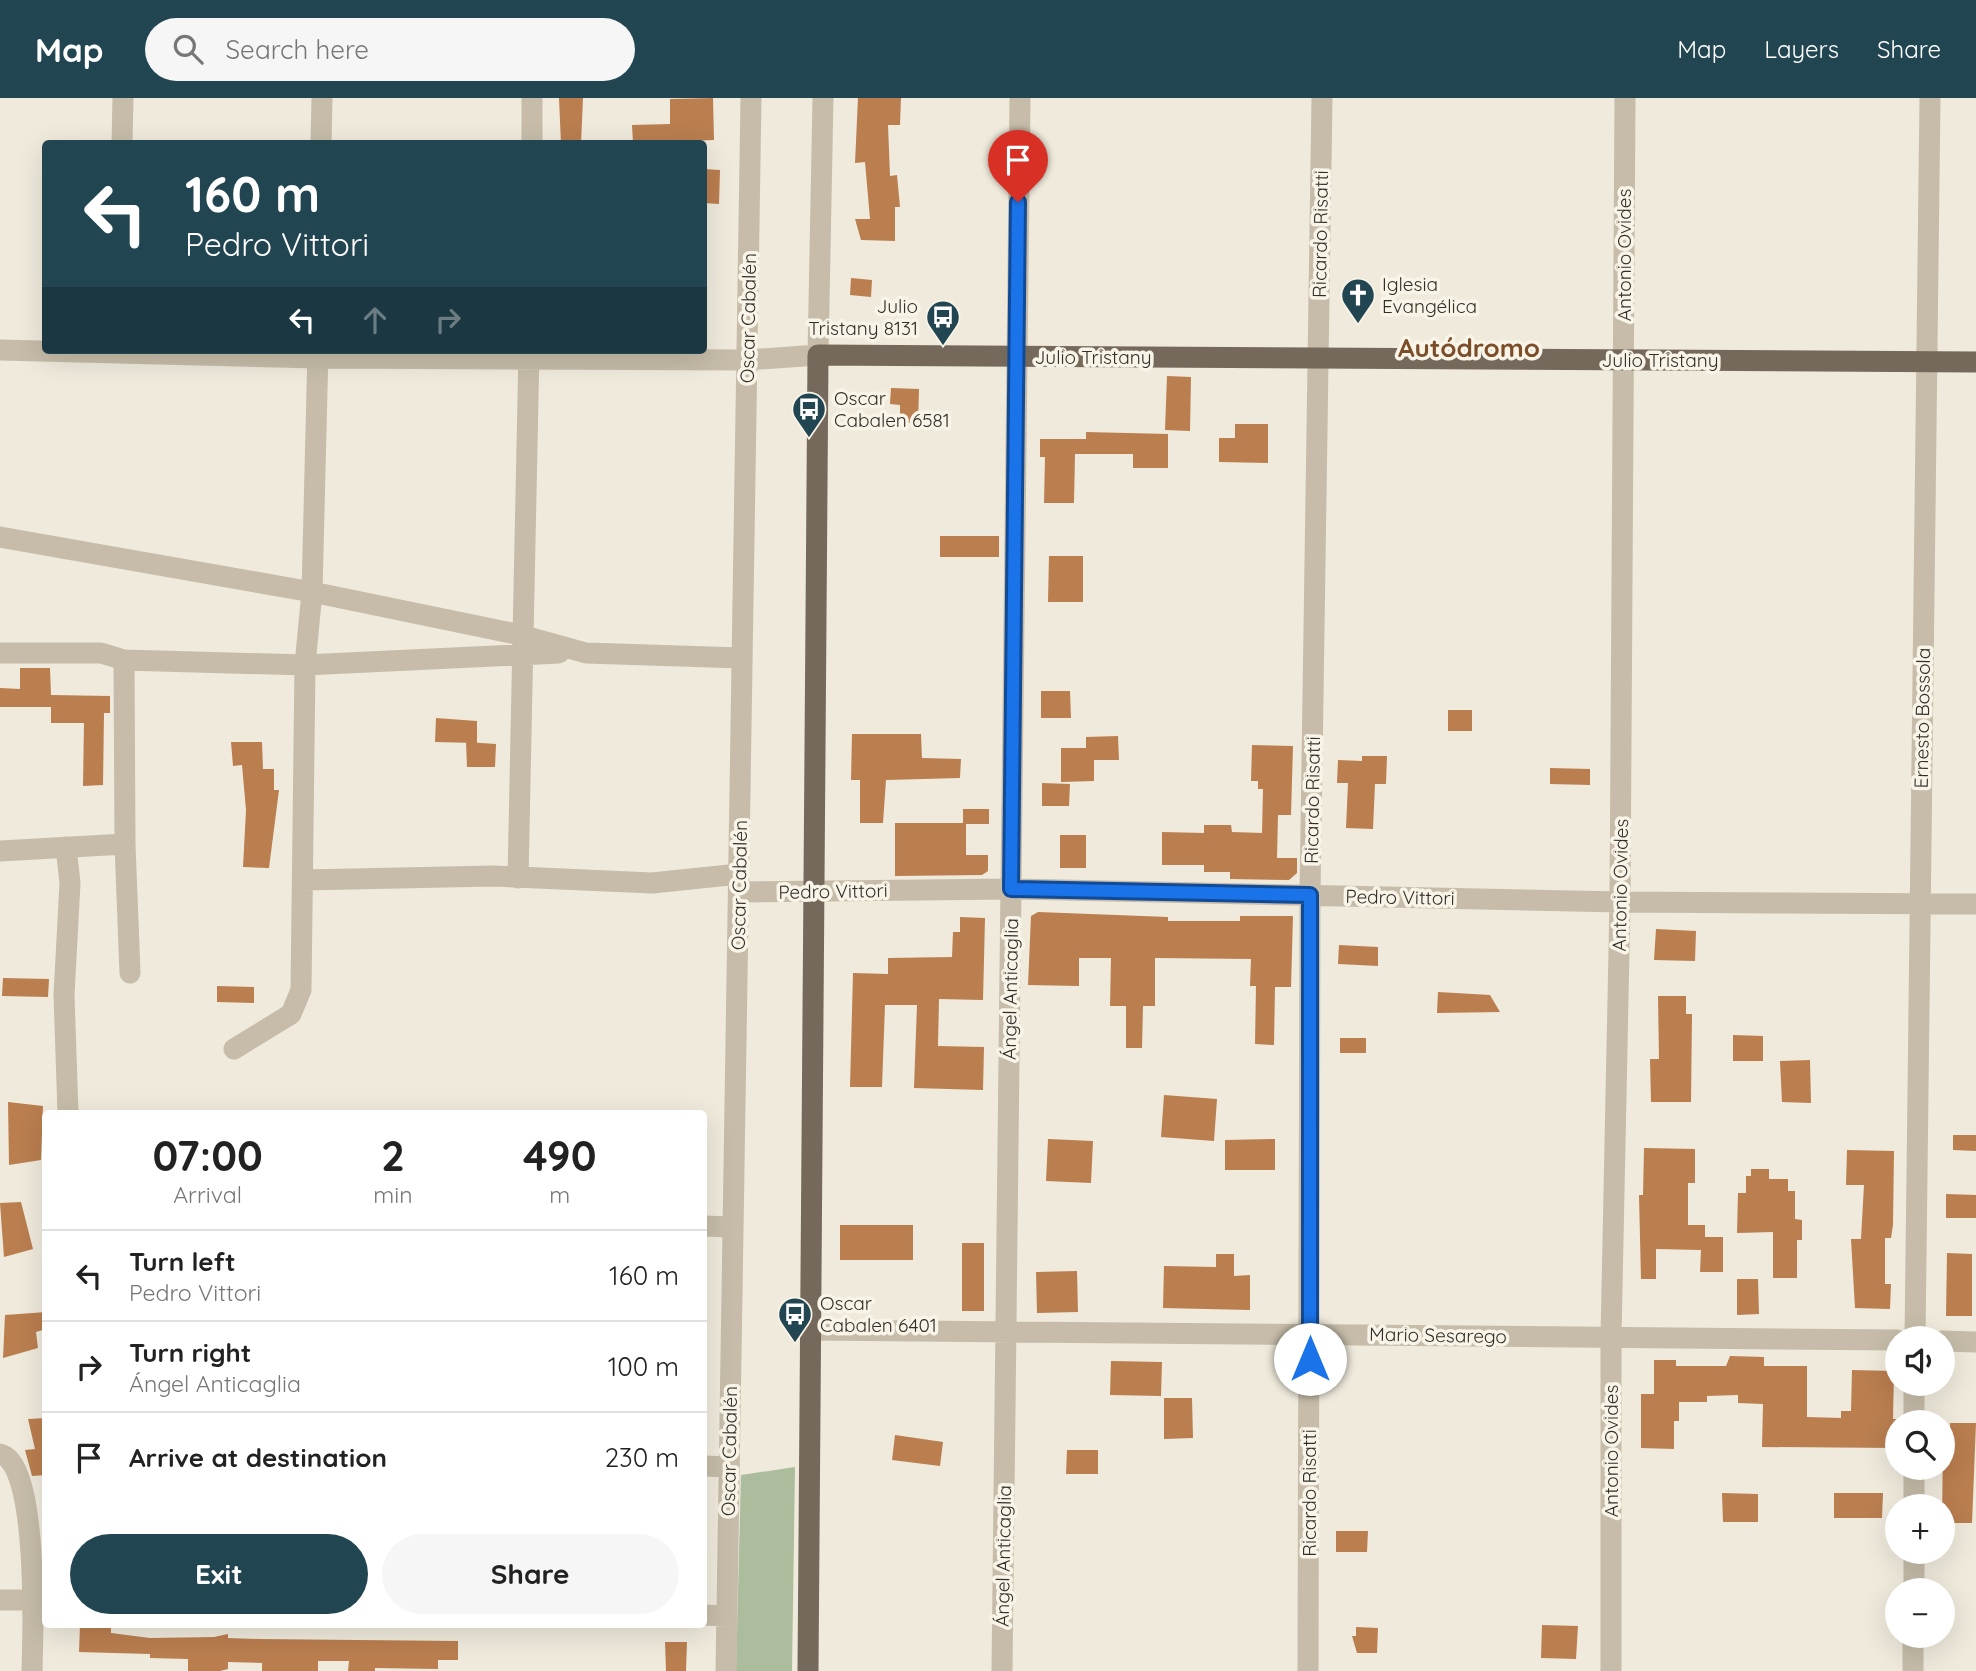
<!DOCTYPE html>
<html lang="en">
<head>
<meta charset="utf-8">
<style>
	:root { --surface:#fff; --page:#f6f6f6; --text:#222; --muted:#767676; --line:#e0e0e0; --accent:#224552 }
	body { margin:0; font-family:Quicksand,sans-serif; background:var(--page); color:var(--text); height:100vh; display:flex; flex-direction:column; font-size:26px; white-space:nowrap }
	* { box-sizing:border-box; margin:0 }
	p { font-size:23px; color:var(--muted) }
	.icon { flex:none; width:38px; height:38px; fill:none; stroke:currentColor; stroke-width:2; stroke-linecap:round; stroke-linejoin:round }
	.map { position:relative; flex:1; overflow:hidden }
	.details { position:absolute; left:42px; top:1012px; width:665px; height:518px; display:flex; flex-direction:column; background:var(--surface); border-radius:7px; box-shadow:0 7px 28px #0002 }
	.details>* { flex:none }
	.hud { position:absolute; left:42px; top:42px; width:665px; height:214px; border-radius:7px; box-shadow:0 7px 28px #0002; background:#224552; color:#fff; overflow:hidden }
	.buttons { position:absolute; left:1885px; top:1228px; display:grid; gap:14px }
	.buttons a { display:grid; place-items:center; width:70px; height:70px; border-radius:50%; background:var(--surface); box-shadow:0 7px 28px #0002; font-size:35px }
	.pin { position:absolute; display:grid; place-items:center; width:60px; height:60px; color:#fff; margin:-72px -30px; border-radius:50% 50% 50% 0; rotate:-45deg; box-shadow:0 0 7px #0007 }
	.pin .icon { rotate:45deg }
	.me { position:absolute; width:77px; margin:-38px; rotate:0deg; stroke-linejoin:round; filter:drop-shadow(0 0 5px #0008) }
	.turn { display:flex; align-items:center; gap:24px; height:147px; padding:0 28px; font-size:32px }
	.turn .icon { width:91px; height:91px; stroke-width:2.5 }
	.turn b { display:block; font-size:49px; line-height:60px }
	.lanes { display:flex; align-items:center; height:66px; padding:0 28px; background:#0003; justify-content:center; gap:35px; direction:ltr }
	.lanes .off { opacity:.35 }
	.eta { display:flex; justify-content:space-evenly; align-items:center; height:119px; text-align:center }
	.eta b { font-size:42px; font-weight:800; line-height:49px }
	.action { display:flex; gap:14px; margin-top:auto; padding:14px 28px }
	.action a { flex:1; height:80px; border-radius:42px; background:var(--accent); color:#fff; font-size:28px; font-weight:800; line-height:80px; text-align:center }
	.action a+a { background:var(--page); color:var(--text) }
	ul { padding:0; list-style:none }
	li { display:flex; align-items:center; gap:21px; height:91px; padding:0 28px; border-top:2px solid var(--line) }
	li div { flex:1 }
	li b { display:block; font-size:26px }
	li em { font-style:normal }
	header { display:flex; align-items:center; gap:42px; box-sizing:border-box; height:98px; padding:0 35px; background:var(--accent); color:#fff }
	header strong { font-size:33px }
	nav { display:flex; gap:38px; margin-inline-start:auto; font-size:24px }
	.search { width:490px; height:63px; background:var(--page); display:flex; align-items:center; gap:18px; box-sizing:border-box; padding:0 24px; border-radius:38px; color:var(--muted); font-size:26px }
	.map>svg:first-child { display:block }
</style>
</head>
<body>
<header>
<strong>Map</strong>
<div class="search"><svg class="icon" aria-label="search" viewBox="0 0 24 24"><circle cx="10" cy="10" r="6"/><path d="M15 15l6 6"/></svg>Search here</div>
<nav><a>Map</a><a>Layers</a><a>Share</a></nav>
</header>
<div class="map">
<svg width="1976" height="1573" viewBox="0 0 1976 1573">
	<rect width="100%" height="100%" fill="#efeadc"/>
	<path fill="#acbd9e" d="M795,1369L792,1573H736L741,1377Z"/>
	<path fill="#ba7e4f" d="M559,0H583L581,46H561Z
		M713,0L714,42L633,45L632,27L670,26V1Z
		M858,0H901L900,27H888L890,78L897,77L900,109H895V143L861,142L855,121H870L865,64L855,65Z
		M704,71L720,72L719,106L704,105Z
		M851,180L872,182L871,199L850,197Z
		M1167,278L1191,279L1190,333L1165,332Z
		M891,290L919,291L918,325H900V307L890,306Z
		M1235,326H1268V365L1219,364V340H1235Z
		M1086,334L1168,336V370H1133V356H1075L1074,405H1044L1045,359H1040V341H1086Z
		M940,438H999V459H940Z
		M1049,458H1083V504H1048Z
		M20,570H50L51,597L110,598V615H104L103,687L83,688L84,625H51V609H0V590L20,591Z
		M1041,593H1070L1071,620H1041Z
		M1448,612H1472V633H1448Z
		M436,620L477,623V645L435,644Z
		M852,636H921L922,660L961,661L960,680L886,682L883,725H860V682H851Z
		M1118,638L1119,662H1094V683L1061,684V650H1086V639Z
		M231,644H262L263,671H274V692H279L269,770L243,769L246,712L242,667L233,668Z
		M466,644L496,646L495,669H467Z
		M1252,647L1293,648L1291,717H1278L1277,760H1297V775L1289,782L1230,781V774H1204V767H1162V734L1204,735V727H1231L1232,734L1262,735L1263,691H1258V683H1251Z
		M1362,658H1387L1386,686H1375L1373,731L1346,730L1348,685H1337L1338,662L1362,663Z
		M1550,670L1590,671V687L1550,686Z
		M1042,685L1070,686L1069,708H1042Z
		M963,711H989V726H966V757H988V773L982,777L895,778V725H963Z
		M1060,737H1086V770H1060Z
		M1038,814L1168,819V823H1240V818H1293L1291,889H1275L1274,947L1255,946L1256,888H1250L1251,861L1155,860V908H1143L1142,950H1126V908H1110L1111,860H1079V888L1028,887L1031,818Z
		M960,819L985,820L983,902L939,901L938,948L984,949L983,992L914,990L917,907H885L882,989H850L853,875L888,876V860L952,859L953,834H960Z
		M1656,831L1696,833L1695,863L1654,862Z
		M1339,847L1378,849V868L1338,866Z
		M3,880L49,881L48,899L2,898Z
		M217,888L254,889V905L217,904Z
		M1438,894L1490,897L1500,914L1437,915Z
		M1658,898H1686V916H1692L1691,1004H1651L1650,961H1659Z
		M1733,937L1763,938V963H1733Z
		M1340,940H1366V955H1340Z
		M1810,962L1811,1005L1782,1004L1780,963Z
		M1164,997L1217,1001L1214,1043L1161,1039Z
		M8,1004L43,1008L41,1062L9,1067Z
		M1953,1037H1976V1053L1953,1052Z
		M1048,1041L1093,1043L1091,1085L1046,1083Z
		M1275,1041V1072H1225V1042Z
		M1644,1050L1695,1051V1085H1688V1127H1705V1139H1723V1174H1700L1701,1152L1656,1151V1181H1641L1639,1097H1643Z
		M1847,1052L1894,1053L1893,1127L1891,1140H1885V1186H1891L1890,1211L1855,1210L1851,1141H1861L1864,1087H1846Z
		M1751,1071H1769V1081H1788V1093H1795V1121L1802,1122V1142H1797V1180H1773V1134L1737,1135L1738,1095H1746V1078H1751Z
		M1946,1096L1976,1097V1120H1946Z
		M21,1104L33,1151L4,1159L0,1105Z
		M840,1127H913V1162H840Z
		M962,1145H984V1213H962Z
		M1947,1155L1972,1156V1218H1946Z
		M1216,1156H1234V1178L1250,1177V1212L1163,1210L1164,1168L1216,1169Z
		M1077,1173L1078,1214L1037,1215L1036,1174Z
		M1737,1181H1758L1759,1216L1737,1217Z
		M46,1214V1231L36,1234L38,1250L3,1260L5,1217Z
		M1730,1258L1764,1259V1268H1807V1319L1841,1320V1313H1851L1852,1272L1894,1273L1893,1321H1897V1350L1762,1349L1763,1306L1738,1305V1297L1707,1298V1304H1679V1323H1674V1351L1641,1350V1296H1654V1262H1676V1268H1726Z
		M1111,1263L1162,1264L1161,1298L1110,1297Z
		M1164,1300H1192L1193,1340L1164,1341Z
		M46,1320V1377L32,1378L25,1352L35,1351L28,1321Z
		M1950,1325H1976L1972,1425H1942L1943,1339H1950Z
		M895,1337L943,1344L940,1368L892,1362Z
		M1067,1352H1098V1376H1066Z
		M1722,1395L1758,1396V1424H1723Z
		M1834,1395H1883L1882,1420H1834Z
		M1336,1433H1368L1367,1454H1336Z
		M80,1527L111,1528V1535L150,1540L214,1539L228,1536V1540L258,1541L458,1543V1562H438V1571L375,1570V1573H348L349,1563H318V1573H262V1565L228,1564V1571L220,1573H188V1561L150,1560V1556L79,1554Z
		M1542,1527L1578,1528L1576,1561L1541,1560Z
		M1356,1529L1378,1530L1377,1555H1357L1352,1538H1356Z
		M665,1544H687L686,1573H666Z"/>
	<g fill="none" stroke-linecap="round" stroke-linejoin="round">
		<path stroke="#c6bca9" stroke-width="21" d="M122,46L123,0
			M321,46L322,0
			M532,46V0
			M0,252L318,260L747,262L818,257L823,0
			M0,439L312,494L521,537L586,555L742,560
			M0,555H101L124,562L305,567L559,555
			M124,562L125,746L130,875
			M66,749L70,785L64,897L68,1015
			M0,753L125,746
			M518,780L529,252
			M304,782L494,778L652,785L739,776
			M739,794L1011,791L1620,804L1976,806
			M234,951L291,916L301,892L305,567L312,494L318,252
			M704,1128L731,1129
			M812,1232L1897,1242
			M1915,1241L1930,0
			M1942,1243L1976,1244
			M1914,1325V1286
			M0,1356C39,1363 33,1539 32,1573
			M704,1368L729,1369
			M1914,1409V1370
			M1914,1493V1454
			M0,1502H46
			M704,1517L726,1518
			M726,1573L751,0
			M1002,1573L1020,0
			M1308,1573L1310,797L1322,0
			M1611,1573V1239L1620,804L1625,0
			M1913,1573V1538"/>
		<path stroke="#75695b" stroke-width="21" d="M808,1573L818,257L1976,264"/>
	</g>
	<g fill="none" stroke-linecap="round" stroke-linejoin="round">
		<g stroke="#114b97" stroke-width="18">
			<path id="route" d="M1018,104L1011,791L1310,797V1261"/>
		</g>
		<use href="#route" stroke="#1a73e8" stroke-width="12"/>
	</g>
	<defs>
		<g id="church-pin" transform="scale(1.75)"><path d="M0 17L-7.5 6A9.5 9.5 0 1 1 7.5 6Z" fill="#224552" stroke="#f8f4e8"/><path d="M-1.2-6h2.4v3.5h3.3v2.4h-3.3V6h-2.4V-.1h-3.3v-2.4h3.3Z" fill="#fff"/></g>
		<g id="bus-pin" transform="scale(1.75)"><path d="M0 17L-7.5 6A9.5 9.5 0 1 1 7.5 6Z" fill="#224552" stroke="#f8f4e8"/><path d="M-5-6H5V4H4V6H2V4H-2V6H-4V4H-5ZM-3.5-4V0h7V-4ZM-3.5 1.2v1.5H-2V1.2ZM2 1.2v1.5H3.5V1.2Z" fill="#fff"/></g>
	</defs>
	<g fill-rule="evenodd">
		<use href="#church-pin" x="1358" y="197"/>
		<use href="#bus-pin" x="943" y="219"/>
		<use href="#bus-pin" x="809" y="311"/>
		<use href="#bus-pin" x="795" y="1216"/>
	</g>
	<g text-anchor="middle" stroke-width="7" stroke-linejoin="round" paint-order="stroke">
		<g font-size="19" fill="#342e28" stroke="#f8f4e8">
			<text transform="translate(1320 136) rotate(-89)" y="7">Ricardo Risatti</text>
			<text transform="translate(1624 157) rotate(-90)" y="7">Antonio Ovides</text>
			<text transform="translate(748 220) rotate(-89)" y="7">Oscar Cabalén</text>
			<text x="1093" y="266">Julio Tristany</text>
			<text x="1660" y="269">Julio Tristany</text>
			<text transform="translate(1922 620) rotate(-89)" y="7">Ernesto Bossola</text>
			<text transform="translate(1312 702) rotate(-89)" y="7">Ricardo Risatti</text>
			<text transform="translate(739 787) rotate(-89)" y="7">Oscar Cabalén</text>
			<text transform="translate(1620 787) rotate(-89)" y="7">Antonio Ovides</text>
			<text transform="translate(833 793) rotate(-1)" y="7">Pedro Vittori</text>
			<text transform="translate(1400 799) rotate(1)" y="7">Pedro Vittori</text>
			<text transform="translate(1010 891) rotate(-89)" y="7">Ángel Anticaglia</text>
			<text transform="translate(1438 1237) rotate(1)" y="7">Mario Sesarego</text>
			<text transform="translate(729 1353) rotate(-89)" y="7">Oscar Cabalén</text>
			<text transform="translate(1611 1353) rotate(-90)" y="7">Antonio Ovides</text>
			<text transform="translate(1309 1395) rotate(-90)" y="7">Ricardo Risatti</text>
			<text transform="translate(1003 1458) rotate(-89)" y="7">Ángel Anticaglia</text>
		</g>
		<g font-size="19" fill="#342e28" stroke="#f8f4e8" text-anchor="start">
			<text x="1382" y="193">Iglesia<tspan x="1382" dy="22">Evangélica</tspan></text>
			<text x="918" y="215" text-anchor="end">Julio<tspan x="918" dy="22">Tristany 8131</tspan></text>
			<text x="834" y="307">Oscar<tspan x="834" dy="22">Cabalen 6581</tspan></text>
			<text x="820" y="1212">Oscar<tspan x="820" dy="22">Cabalen 6401</tspan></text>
		</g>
		<g font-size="26" font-weight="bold" fill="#7c4d29" stroke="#f8f4e8">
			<text x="1469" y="259">Autódromo</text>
		</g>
	</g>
</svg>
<div class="buttons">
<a><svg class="icon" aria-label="sound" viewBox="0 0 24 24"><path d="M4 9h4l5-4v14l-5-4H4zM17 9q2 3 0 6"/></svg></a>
<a><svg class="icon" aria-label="search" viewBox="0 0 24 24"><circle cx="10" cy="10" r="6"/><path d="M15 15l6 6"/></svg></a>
<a>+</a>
<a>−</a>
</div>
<div class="pin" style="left:1018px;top:104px;background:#d93025"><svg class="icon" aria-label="arrive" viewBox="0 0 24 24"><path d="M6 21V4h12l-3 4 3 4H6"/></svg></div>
<svg class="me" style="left:1310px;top:1261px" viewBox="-20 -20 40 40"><circle r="19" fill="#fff"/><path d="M0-13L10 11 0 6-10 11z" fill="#1a73e8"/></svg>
<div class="hud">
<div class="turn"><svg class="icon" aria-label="left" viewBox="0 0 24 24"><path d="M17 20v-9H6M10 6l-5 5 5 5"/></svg><div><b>160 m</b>Pedro Vittori</div></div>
<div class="lanes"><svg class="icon" aria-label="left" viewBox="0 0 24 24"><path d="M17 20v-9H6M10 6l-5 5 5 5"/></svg><svg class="icon off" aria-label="ahead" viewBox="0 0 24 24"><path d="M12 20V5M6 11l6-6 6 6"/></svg><svg class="icon off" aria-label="right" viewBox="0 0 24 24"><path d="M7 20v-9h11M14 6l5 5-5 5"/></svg></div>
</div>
<section class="details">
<div class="eta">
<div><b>07:00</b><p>Arrival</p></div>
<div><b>2</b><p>min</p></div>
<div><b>490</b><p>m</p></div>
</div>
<ul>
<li><svg class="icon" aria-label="left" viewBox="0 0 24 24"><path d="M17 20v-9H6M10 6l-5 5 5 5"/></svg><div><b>Turn left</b><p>Pedro Vittori</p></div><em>160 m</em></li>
<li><svg class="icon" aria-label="right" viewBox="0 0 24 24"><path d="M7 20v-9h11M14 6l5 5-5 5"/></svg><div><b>Turn right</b><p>Ángel Anticaglia</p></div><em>100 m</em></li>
<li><svg class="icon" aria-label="arrive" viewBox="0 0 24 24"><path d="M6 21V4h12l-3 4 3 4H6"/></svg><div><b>Arrive at destination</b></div><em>230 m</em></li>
</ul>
<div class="action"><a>Exit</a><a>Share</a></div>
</section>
</div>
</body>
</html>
